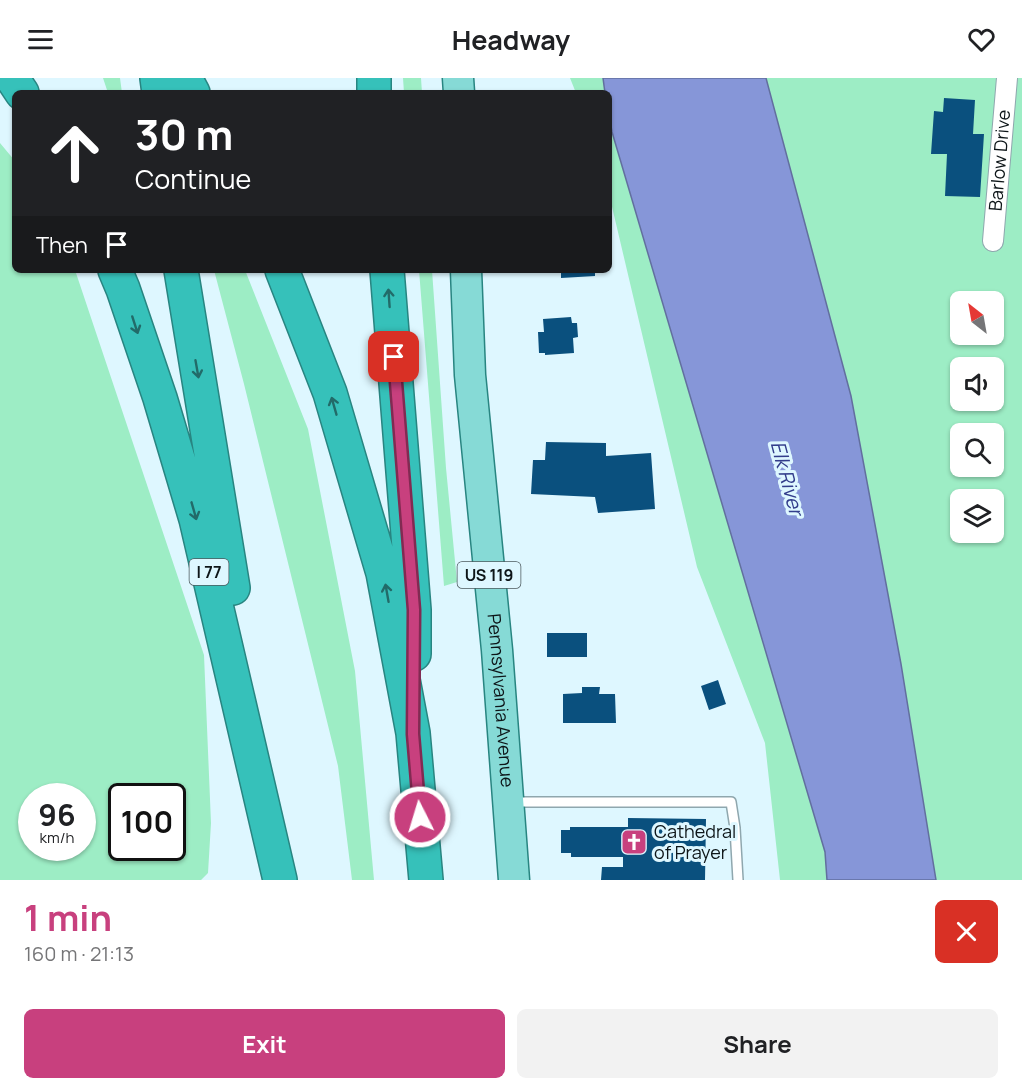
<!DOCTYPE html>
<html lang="en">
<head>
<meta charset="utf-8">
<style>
	:root { --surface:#fff; --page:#f2f2f2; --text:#202124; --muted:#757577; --accent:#c8407e }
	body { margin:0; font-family:Manrope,sans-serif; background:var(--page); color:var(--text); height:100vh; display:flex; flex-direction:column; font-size:22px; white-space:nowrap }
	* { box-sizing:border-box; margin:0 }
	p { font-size:20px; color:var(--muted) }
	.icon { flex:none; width:33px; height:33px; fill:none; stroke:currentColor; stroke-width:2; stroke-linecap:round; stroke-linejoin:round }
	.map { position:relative; height:802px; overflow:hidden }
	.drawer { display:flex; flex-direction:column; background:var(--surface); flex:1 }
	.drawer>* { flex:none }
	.top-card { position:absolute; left:12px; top:12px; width:600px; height:183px; border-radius:9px; box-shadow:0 2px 4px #0004; background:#202124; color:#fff; overflow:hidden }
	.needle { width:39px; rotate:329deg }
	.controls { position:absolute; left:950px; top:213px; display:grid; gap:12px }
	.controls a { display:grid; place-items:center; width:54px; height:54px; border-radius:9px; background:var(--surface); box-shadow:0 2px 4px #0004; font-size:30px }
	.speed { position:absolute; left:18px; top:705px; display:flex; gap:12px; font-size:30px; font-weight:700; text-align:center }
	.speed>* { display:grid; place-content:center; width:78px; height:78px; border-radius:50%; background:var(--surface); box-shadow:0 2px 4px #0004; line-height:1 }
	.speed small { font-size:15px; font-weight:400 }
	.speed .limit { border:3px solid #111; border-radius:9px; background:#fff; color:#111 }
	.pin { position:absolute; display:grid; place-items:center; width:51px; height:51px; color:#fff; margin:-26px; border-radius:12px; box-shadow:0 3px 9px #0006 }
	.me { position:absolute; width:66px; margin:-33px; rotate:355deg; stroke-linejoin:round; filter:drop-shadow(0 0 4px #0008) }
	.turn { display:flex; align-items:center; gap:21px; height:126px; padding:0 24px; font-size:27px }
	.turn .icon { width:78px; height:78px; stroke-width:2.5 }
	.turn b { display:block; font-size:42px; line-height:51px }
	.then { display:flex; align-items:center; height:57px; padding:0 24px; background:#0003; gap:12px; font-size:22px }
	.round { display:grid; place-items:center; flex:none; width:63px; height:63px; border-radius:9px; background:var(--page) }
	.headline { display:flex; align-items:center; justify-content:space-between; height:102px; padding:0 24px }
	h1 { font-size:36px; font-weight:700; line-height:45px; color:var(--accent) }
	.button { display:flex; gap:12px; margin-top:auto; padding:12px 24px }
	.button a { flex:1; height:69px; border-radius:9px; background:var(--accent); color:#fff; font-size:24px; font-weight:700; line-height:69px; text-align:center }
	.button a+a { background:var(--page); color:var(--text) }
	header { display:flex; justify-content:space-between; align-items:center; height:78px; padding:0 24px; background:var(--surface); font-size:27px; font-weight:700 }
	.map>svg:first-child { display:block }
</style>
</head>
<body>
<header><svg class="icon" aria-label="menu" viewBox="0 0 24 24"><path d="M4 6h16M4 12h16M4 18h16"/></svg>Headway<svg class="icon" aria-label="heart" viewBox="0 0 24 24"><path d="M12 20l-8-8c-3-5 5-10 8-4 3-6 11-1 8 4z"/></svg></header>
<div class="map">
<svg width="1022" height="802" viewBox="0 0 1022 802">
	<rect width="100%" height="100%" fill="#def7ff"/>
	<path fill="#9dedc5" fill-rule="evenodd" d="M103,0H120L122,15H108Z
		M403,0H421L422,15H404Z
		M570,0H603L605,15H576Z
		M766,0H1022V802H936L901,586L851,318ZM960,224H993V256H960ZM960,290H993V322H960ZM960,356H993V388H960ZM960,422H993V454H960Z
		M609,37L612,54L825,774L827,802H780L765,665L697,489L609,116Z
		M0,65L15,83V192H75L204,577L211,745L208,795L201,802H0ZM82,718V770H32V718ZM172,718V770H122V718Z
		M214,192H245L308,351L355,593L374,802H352L338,688L244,306Z
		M419,192H432L446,390L457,504L444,508Z"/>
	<path fill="#8696d8" stroke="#626f9e" stroke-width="1.5" d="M603,0H766L851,318L901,586L936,802H827L825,774L612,54L609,37V15H605Z"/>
	<path fill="#0a507e" d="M944,20L975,22L973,56H984L980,119L945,118L947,76H931L934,33L943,34Z
		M561,192H595V198L561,200Z
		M571,239L572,245H577L578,259L573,260L574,275L545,277V275H539L538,254H544L543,241Z
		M546,364L606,365V378L651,375L655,431L598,435L595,419L531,416L533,382H545Z
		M547,555H587V579H547Z
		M718,602L726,626L709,632L701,608Z
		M582,609H600L599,616H615L616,645H563V616L582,615Z
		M628,740L706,741L705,802H601L602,789H623V779H571V775H561V752H570V749H628Z"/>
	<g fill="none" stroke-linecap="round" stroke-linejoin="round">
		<g stroke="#8fa7ae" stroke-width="12">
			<path id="lane" d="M512,724H731L735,750L738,802"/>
		</g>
		<g stroke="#8fa7ae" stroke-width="22">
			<g id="street">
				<path id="s1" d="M993,163L1007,0"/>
			</g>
		</g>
		<g stroke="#288581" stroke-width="33">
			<g id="primary">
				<path d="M458,0L459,15"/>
				<path id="s2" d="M466,192L470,297L497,572L514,802"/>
			</g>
		</g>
		<g stroke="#288581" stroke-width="36">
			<path id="highway" d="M12,0L22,15
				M157,0L159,15
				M185,0L193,15
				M374,0V15
				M115,192L123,211L160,320L196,441L280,802
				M181,192L233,510
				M282,192L330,315L383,495L413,655L426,802
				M387,192L414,532V576"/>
		</g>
		<use href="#lane" stroke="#fff" stroke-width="9"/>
		<use href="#street" stroke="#fff" stroke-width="20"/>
		<use href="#primary" stroke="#86dad6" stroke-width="30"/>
		<use href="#highway" stroke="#36c1ba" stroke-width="33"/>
	</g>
	<defs><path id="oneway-shaft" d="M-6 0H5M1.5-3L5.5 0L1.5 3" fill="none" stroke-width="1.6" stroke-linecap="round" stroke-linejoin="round" transform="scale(1.5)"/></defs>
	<g stroke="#226b69">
		<use href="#oneway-shaft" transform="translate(389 220) rotate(-94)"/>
		<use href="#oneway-shaft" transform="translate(135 247) rotate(72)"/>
		<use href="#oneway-shaft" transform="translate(197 291) rotate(80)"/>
		<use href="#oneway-shaft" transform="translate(334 328) rotate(-106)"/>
		<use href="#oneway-shaft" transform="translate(194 433) rotate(74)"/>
		<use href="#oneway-shaft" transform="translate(387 515) rotate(-100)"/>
	</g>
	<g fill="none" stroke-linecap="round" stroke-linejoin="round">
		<g stroke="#822a52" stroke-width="15">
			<path id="route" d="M394,279L414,532L413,656L420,739"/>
		</g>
		<use href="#route" stroke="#c8407e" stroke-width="10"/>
	</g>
	<defs>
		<g id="church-square" transform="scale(1.35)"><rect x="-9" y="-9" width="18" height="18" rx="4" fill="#c8407e" stroke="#def7ff"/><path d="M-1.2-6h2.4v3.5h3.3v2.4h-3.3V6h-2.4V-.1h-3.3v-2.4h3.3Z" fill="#fff"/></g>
	</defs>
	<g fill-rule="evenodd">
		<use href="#church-square" x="634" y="764"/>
	</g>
	<g text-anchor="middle" stroke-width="6" stroke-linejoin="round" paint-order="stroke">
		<g fill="#def7ff" stroke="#4c595d" stroke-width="1.5">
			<rect x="189.5" y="481" width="39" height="26" rx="4.5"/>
			<rect x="457.5" y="484" width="63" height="26" rx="4.5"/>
		</g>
		<g font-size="16" font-weight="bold" fill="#0d1518">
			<text x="209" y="500">I 77</text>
			<text x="489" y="503">US 119</text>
		</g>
		<g font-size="18" fill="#0d1518" stroke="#def7ff">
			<text dy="6" stroke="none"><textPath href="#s1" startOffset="81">Barlow Drive</textPath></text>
			<text dy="6" stroke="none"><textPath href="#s2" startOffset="432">Pennsylvania Avenue</textPath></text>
		</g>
		<g font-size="18" fill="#0d1518" stroke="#def7ff" text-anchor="start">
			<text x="654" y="760">Cathedral<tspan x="654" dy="21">of Prayer</tspan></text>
		</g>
		<g font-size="20" font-style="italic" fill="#323d8b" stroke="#def7ff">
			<text transform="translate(787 400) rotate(75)" y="7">Elk River</text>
		</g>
	</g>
</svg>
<div class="controls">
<a><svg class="needle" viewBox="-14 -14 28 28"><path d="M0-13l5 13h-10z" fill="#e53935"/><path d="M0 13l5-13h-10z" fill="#757577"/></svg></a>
<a><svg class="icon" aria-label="sound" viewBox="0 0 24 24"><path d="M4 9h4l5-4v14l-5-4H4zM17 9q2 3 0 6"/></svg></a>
<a><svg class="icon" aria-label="search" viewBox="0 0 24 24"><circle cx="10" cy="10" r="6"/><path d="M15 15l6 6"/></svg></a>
<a><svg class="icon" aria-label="layers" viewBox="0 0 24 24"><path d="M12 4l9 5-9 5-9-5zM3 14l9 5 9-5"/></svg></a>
</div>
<div class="speed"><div>96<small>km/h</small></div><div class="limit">100</div></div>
<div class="pin" style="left:394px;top:279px;background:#d93025"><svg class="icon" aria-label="arrive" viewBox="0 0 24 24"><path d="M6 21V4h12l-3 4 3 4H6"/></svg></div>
<svg class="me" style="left:420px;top:739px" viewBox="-20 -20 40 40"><circle r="17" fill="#c8407e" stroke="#fff" stroke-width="3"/><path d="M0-11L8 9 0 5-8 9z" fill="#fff"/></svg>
<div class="top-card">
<div class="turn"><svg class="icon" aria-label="ahead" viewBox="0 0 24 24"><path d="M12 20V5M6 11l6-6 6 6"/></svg><div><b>30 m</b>Continue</div></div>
<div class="then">Then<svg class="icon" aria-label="arrive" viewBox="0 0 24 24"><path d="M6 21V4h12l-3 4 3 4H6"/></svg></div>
</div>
</div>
<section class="drawer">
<div class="headline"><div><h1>1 min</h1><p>160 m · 21:13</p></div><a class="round" style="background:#d93025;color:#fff"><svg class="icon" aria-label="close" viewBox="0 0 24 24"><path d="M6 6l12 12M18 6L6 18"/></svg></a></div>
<div class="button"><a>Exit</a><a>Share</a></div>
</section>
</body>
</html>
